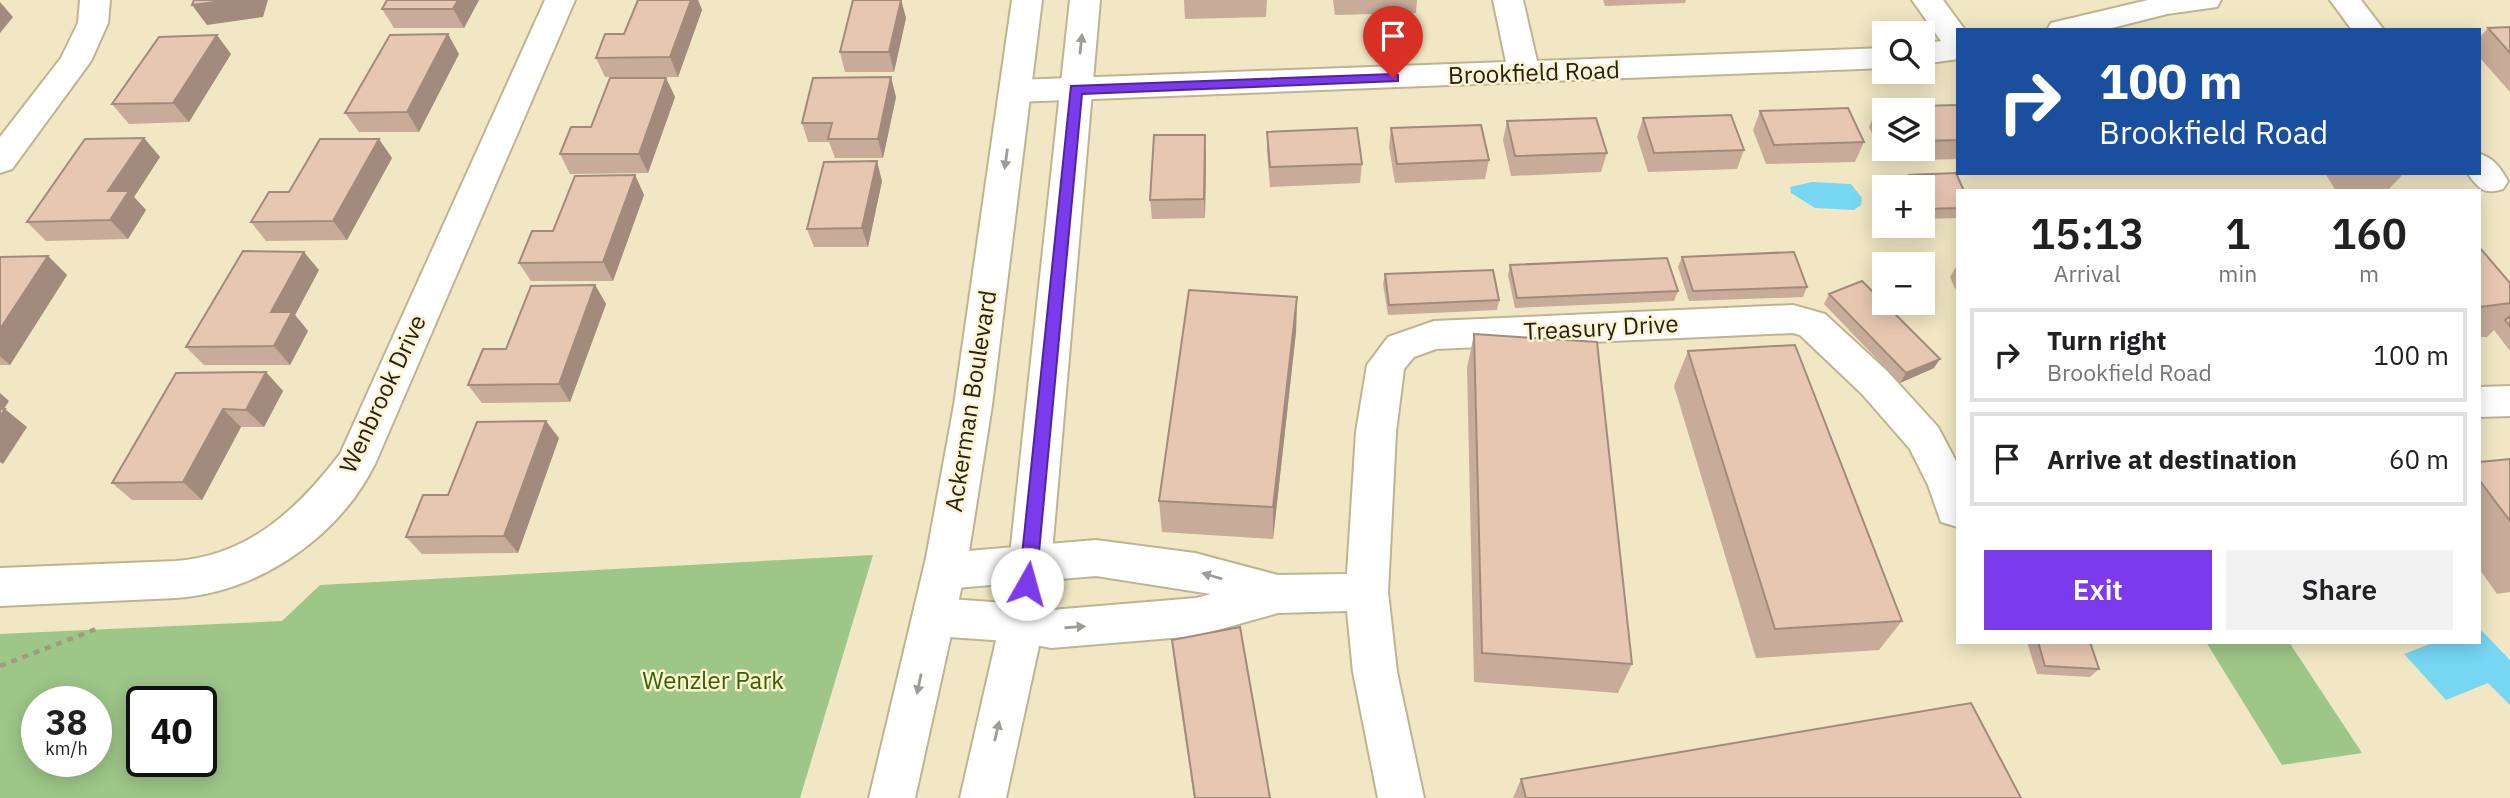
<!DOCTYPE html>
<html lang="en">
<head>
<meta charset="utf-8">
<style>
	:root { --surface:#fff; --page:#f2f2f2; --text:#202124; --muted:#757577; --line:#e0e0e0; --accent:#7c3aed }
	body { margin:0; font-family:"IBM Plex Sans",sans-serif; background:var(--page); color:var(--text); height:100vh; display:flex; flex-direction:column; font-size:26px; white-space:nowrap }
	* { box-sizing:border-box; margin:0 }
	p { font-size:23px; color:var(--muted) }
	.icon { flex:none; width:38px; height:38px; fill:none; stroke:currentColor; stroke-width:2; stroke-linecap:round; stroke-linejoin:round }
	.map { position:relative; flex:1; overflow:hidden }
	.details { position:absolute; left:1956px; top:189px; width:525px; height:455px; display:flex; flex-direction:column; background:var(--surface); border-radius:0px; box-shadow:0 4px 18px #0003 }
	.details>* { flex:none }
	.guide { position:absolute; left:1956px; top:28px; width:525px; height:147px; border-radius:0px; box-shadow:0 4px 18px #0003; background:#1a4fa0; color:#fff; overflow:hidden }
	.buttons { position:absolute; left:1872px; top:21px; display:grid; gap:14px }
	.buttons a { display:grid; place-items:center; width:63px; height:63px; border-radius:0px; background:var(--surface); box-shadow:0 4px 18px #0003; font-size:35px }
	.speed { position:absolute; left:21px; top:686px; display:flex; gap:14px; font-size:35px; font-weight:700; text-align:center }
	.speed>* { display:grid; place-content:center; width:91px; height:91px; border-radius:50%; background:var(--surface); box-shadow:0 4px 18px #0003; line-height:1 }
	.speed small { font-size:18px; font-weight:400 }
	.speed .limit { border:4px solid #111; border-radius:10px; background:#fff; color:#111 }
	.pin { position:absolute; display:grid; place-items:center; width:60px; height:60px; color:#fff; margin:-72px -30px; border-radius:50% 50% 50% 0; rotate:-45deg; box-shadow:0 0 7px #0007 }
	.pin .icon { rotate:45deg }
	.me { position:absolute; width:77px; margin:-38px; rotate:7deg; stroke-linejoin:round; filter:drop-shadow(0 0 5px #0008) }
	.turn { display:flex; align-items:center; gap:24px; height:147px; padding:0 28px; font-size:32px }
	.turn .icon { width:91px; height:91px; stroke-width:2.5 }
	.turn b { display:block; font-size:49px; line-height:60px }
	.eta { display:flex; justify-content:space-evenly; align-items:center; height:119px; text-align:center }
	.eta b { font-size:42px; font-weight:600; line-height:49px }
	.action { display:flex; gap:14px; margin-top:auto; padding:14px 28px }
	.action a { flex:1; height:80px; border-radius:0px; background:var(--accent); color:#fff; font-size:28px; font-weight:600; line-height:80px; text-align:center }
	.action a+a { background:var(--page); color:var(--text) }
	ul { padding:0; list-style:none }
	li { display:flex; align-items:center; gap:21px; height:94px; margin:0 14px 10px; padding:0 14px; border:4px solid var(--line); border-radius:0px }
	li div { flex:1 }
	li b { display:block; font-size:26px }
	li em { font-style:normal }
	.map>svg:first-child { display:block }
</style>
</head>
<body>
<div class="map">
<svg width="2510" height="798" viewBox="0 0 2510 798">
	<rect width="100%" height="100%" fill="#f1e7c4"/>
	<path fill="#9ec688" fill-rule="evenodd" d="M873,555L800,798H0V634L282,621L320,585ZM37,702H96V761H37ZM142,702H201V761H142Z
		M2206,642H2289L2362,753L2282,765Z"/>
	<path fill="#77d7f3" d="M1812,182L1851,184L1862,198L1861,205L1854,210L1815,208L1791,193L1790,187Z
		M2480,629L2510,660V705L2488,683L2446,700L2404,654L2435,642H2480Z"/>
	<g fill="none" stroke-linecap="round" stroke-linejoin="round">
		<g stroke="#beb492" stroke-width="4">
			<path id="minor" d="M80,0H110L108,23L91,61L12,169L0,173V137L61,58L78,23Z
				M545,0H575L375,464C338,538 259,592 176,598L0,606V568L176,561C248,556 298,509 340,454Z
				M1493,0H1523L1537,61L1885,48V68L1015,102L1004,99L999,91L1004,83L1015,80L1506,62Z
				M1912,0H1943L1965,30H1958V59L1923,64V44L1941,41Z
				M2148,0H2221L2217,7L2167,14L2104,30H2047L2051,23Z
				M2330,0H2361L2384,30H2352Z
				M2480,154C2495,159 2500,168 2508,181L2503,189C2484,195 2479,189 2468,174L2480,173Z
				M1793,305L1825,314L1888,372L1938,427L1958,465V527L1941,522L1928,485L1910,449L1862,394L1800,335L1793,333L1436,349L1414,357L1404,369L1396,432L1388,592L1397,672L1424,798H1378L1353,672L1347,611L1278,613L1196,636L1051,648L1022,642L934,636L919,631L912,617L919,603L934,598L1022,604L1051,610L1196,598L1211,594L1096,576L944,589L929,584L923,571L929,558L944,553L1096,540L1195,553L1278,575L1347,574L1356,432L1367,365L1388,337L1434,321Z
				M2510,386V416L2480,417V387Z"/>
		</g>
		<g stroke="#beb492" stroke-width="4">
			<path id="tertiary" d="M1012,0H1042L992,405L968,558L915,798H869L926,558L954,405Z
				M1070,0H1100L1051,564L1044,623L1006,798H960L1000,623L1009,564Z"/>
		</g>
		<path stroke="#a19a7f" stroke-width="4.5" stroke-dasharray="6 6" stroke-linecap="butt" d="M0,666L99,628"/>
		<use href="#minor" fill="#fff" fill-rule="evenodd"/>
		<use href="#tertiary" fill="#fff" fill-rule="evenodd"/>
	</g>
	<path fill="#c8ab99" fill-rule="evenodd" d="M387,0H479L464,28H394L382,9Z
		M638,0H698L702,10L678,77H605L596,58L624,34Z
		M853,0H901L906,18L894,72H845L840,52Z
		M1184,0H1267L1266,17L1185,19Z
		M1333,0H1417L1416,13L1335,15Z
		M1603,0H1686L1685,3L1605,6Z
		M2510,27V92L2480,58V37L2488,28Z
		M231,54L189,122L129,124L112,104Z
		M459,54L419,132H359L345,113Z
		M666,78L675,97L648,173L570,174L560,154L591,127Z
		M896,97L883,158H835L829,142H808L802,123Z
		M1958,105V159L1885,161L1869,127L1878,107ZM1885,110H1923V149H1885Z
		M1760,111L1864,142L1855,162L1766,164L1753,130Z
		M1643,118L1744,150L1737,169L1648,172L1637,137Z
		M1507,121L1607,153L1601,172L1511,176L1503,140Z
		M1391,128L1489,160L1485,179L1395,183L1389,147Z
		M1267,132L1362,164L1360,183L1270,187L1267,151Z
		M144,138L160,157L134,197L146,210L128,239L46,241L27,222Z
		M1206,154L1205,218L1152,219L1150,200Z
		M392,158L347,240L266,241L251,222L289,192Z
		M2325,173H2404L2388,190L2336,191Z
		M635,175L644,195L613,281H531L519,263L553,231Z
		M1909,175L1958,191V218L1923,219V187H1905L1904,185Z
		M882,181L868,247H814L807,229Z
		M2480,248L2510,283V351L2494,330L2487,337H2480Z
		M48,256L67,275L10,365H0V257Z
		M1682,257L1807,287L1803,297L1689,301L1678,267Z
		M1958,263V295L1950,277Z
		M1510,265L1678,291L1674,301L1515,308L1508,275Z
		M319,270L295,315L308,331L290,365H204L186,347Z
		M1385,274L1499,300L1497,310L1388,315L1383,284Z
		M595,285L606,304L570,402L482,403L468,385L506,349Z
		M1829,294L1934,368L1900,383L1824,304Z
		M1297,297L1296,332L1273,539L1162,532L1159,501Z
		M1474,334L1632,664L1618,693L1474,682L1467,368Z
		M1688,351L1902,621L1879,650L1756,658L1674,386Z
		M266,372L283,391L264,427H241L202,500H132L112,483Z
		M559,438L518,553L422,554L406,537L448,495Z
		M2510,459V592L2497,594L2480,570V462Z
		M1172,640L1270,798H1194L1175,669Z
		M2027,642H2090L2099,669L2090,677L2037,674Z
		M1521,779L2021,798H1513Z"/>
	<path fill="#a28b7d" d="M230,0H268L263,17L207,25L192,5Z
		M458,0H479L464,28L453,9Z
		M691,0H698L702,10L678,77L670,57Z
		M901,0L906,18L894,72L889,52Z
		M0,2L13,17L0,33Z
		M448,34L459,54L419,132L407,112Z
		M217,35L231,54L189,122L173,103Z
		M891,77L896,97L883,158L878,139Z
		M666,78L675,97L648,173L639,154Z
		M1205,135L1206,154L1205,218L1204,199Z
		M144,138L160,157L134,197L146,210L128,239L110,220L108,191Z
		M379,139L392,158L347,240L333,221Z
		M877,161L882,181L868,247L862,228Z
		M635,175L644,195L613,281L603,262Z
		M304,252L319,270L295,315L308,331L290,365L274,346L271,312Z
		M48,256L67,275L10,365L0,356V329Z
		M595,285L606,304L570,402L559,384Z
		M1297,297L1296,332L1273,539V507Z
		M1940,359L1934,368L1900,383L1906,373Z
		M266,372L283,391L264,427L246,410Z
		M0,393L9,401L0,415Z
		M5,409L27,427L3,464L0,462V417Z
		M223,409L241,427L202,500L183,482Z
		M546,421L559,438L518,553L504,536Z"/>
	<path fill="#e8c7b2" stroke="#a28b7d" stroke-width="2" d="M194,0H230L192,5Z
		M387,0H458L453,9H382Z
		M638,0H691L670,57L596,58L605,34H624Z
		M853,0H901L889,52H840Z
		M2510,27V53L2488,28Z
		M448,34L407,112L345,113L390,35Z
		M217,35L173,103L112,104L159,37Z
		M891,77L878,139H828L832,123H802L813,78Z
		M610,78H666L639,154H560L571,127H591Z
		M1958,105V140L1923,141V110H1885V122L1878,107Z
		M1848,108L1864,142L1774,145L1760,111Z
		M1731,115L1744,150L1654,153L1643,118Z
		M1596,118L1607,153L1515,156L1507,121Z
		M1481,125L1489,160L1397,164L1391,128Z
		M1357,128L1362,164L1270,167L1267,132Z
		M1154,135H1205L1204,199L1150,200Z
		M144,138L108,191H129L110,220L27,222L85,139Z
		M320,139H379L333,221L251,222L269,192H289Z
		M877,161L862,228L807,229L824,162Z
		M1956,173L1964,191H1958V208L1925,209L1923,205V187H1915L1909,175Z
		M635,175L603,262L519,263L532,231H553L575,176Z
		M2480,248L2510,283V303L2480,307Z
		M243,251L304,252L271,312H292L274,346L186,347Z
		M1794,252L1807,287L1693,291L1682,257Z
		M48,256L0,329V257Z
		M1667,258L1678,291L1517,298L1510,265Z
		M1493,270L1499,300L1389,305L1385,274Z
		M1862,281L1940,359L1906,373L1829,294Z
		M595,285L559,384L468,385L483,349H506L531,286Z
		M1189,290L1297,297L1273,507L1159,501Z
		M2510,316V326L2505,320Z
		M1474,334L1597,342L1632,664L1482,653Z
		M1795,345L1902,621L1775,629L1688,351Z
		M266,372L246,410L223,409L183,482L112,483L176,373Z
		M0,409H5L0,417Z
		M546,421L504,536L406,537L423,495H448L477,422Z
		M2510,459V521L2480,481V462Z
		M1240,627L1270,798H1195L1172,640Z
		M2038,642H2090L2099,669L2045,666Z
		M1971,703L2021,798H1526L1521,779Z"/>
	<defs><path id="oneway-solid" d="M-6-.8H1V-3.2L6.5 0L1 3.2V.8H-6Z" transform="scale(1.75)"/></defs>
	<g fill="#9d9c96">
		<use href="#oneway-solid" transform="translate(1081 44) rotate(-84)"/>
		<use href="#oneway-solid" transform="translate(1006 159) rotate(98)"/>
		<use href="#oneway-solid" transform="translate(1212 576) rotate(-164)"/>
		<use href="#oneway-solid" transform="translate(1075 627) rotate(-4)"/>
		<use href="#oneway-solid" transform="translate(919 684) rotate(102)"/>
		<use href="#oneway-solid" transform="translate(997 731) rotate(-77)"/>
	</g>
	<path fill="#7c3aed" stroke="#51269a" stroke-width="2" d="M1393,74L1398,75V81L1082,94L1036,584L1034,589L1027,591L1021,589L1019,584L1071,86Z"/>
	<g text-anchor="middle" stroke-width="5" stroke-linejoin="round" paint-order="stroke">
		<g font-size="24" fill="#262215" stroke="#fff4d1">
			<text transform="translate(1534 73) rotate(-2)" y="8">Brookfield Road</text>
			<text transform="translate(1601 328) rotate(-3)" y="8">Treasury Drive</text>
			<text transform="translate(383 394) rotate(-65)" y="8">Wenbrook Drive</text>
			<text transform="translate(971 401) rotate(-81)" y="8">Ackerman Boulevard</text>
		</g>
		<g font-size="24" fill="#326303" stroke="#fff4d1">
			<text x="713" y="689">Wenzler Park</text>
		</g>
	</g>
</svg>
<div class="buttons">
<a><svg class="icon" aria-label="search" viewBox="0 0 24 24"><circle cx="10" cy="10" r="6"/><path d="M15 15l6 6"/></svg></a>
<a><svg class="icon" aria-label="layers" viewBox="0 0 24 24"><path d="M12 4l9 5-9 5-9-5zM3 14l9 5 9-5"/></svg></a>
<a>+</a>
<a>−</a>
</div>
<div class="speed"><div>38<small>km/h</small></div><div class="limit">40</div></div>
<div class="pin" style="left:1393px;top:78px;background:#d93025"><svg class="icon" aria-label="arrive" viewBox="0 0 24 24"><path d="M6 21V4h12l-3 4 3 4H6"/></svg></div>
<svg class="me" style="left:1027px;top:584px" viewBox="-20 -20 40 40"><circle r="19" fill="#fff"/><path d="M0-13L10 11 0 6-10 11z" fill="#7c3aed"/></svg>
<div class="guide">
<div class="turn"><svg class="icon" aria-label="right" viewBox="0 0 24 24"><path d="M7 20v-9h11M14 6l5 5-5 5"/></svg><div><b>100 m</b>Brookfield Road</div></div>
</div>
<section class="details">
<div class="eta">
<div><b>15:13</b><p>Arrival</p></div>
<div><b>1</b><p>min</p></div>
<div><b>160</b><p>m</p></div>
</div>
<ul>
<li><svg class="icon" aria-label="right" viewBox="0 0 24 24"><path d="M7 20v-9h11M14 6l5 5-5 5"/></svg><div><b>Turn right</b><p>Brookfield Road</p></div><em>100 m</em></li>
<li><svg class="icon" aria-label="arrive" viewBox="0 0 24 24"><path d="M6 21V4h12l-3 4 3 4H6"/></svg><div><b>Arrive at destination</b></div><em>60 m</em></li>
</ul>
<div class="action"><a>Exit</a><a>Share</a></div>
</section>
</div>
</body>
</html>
